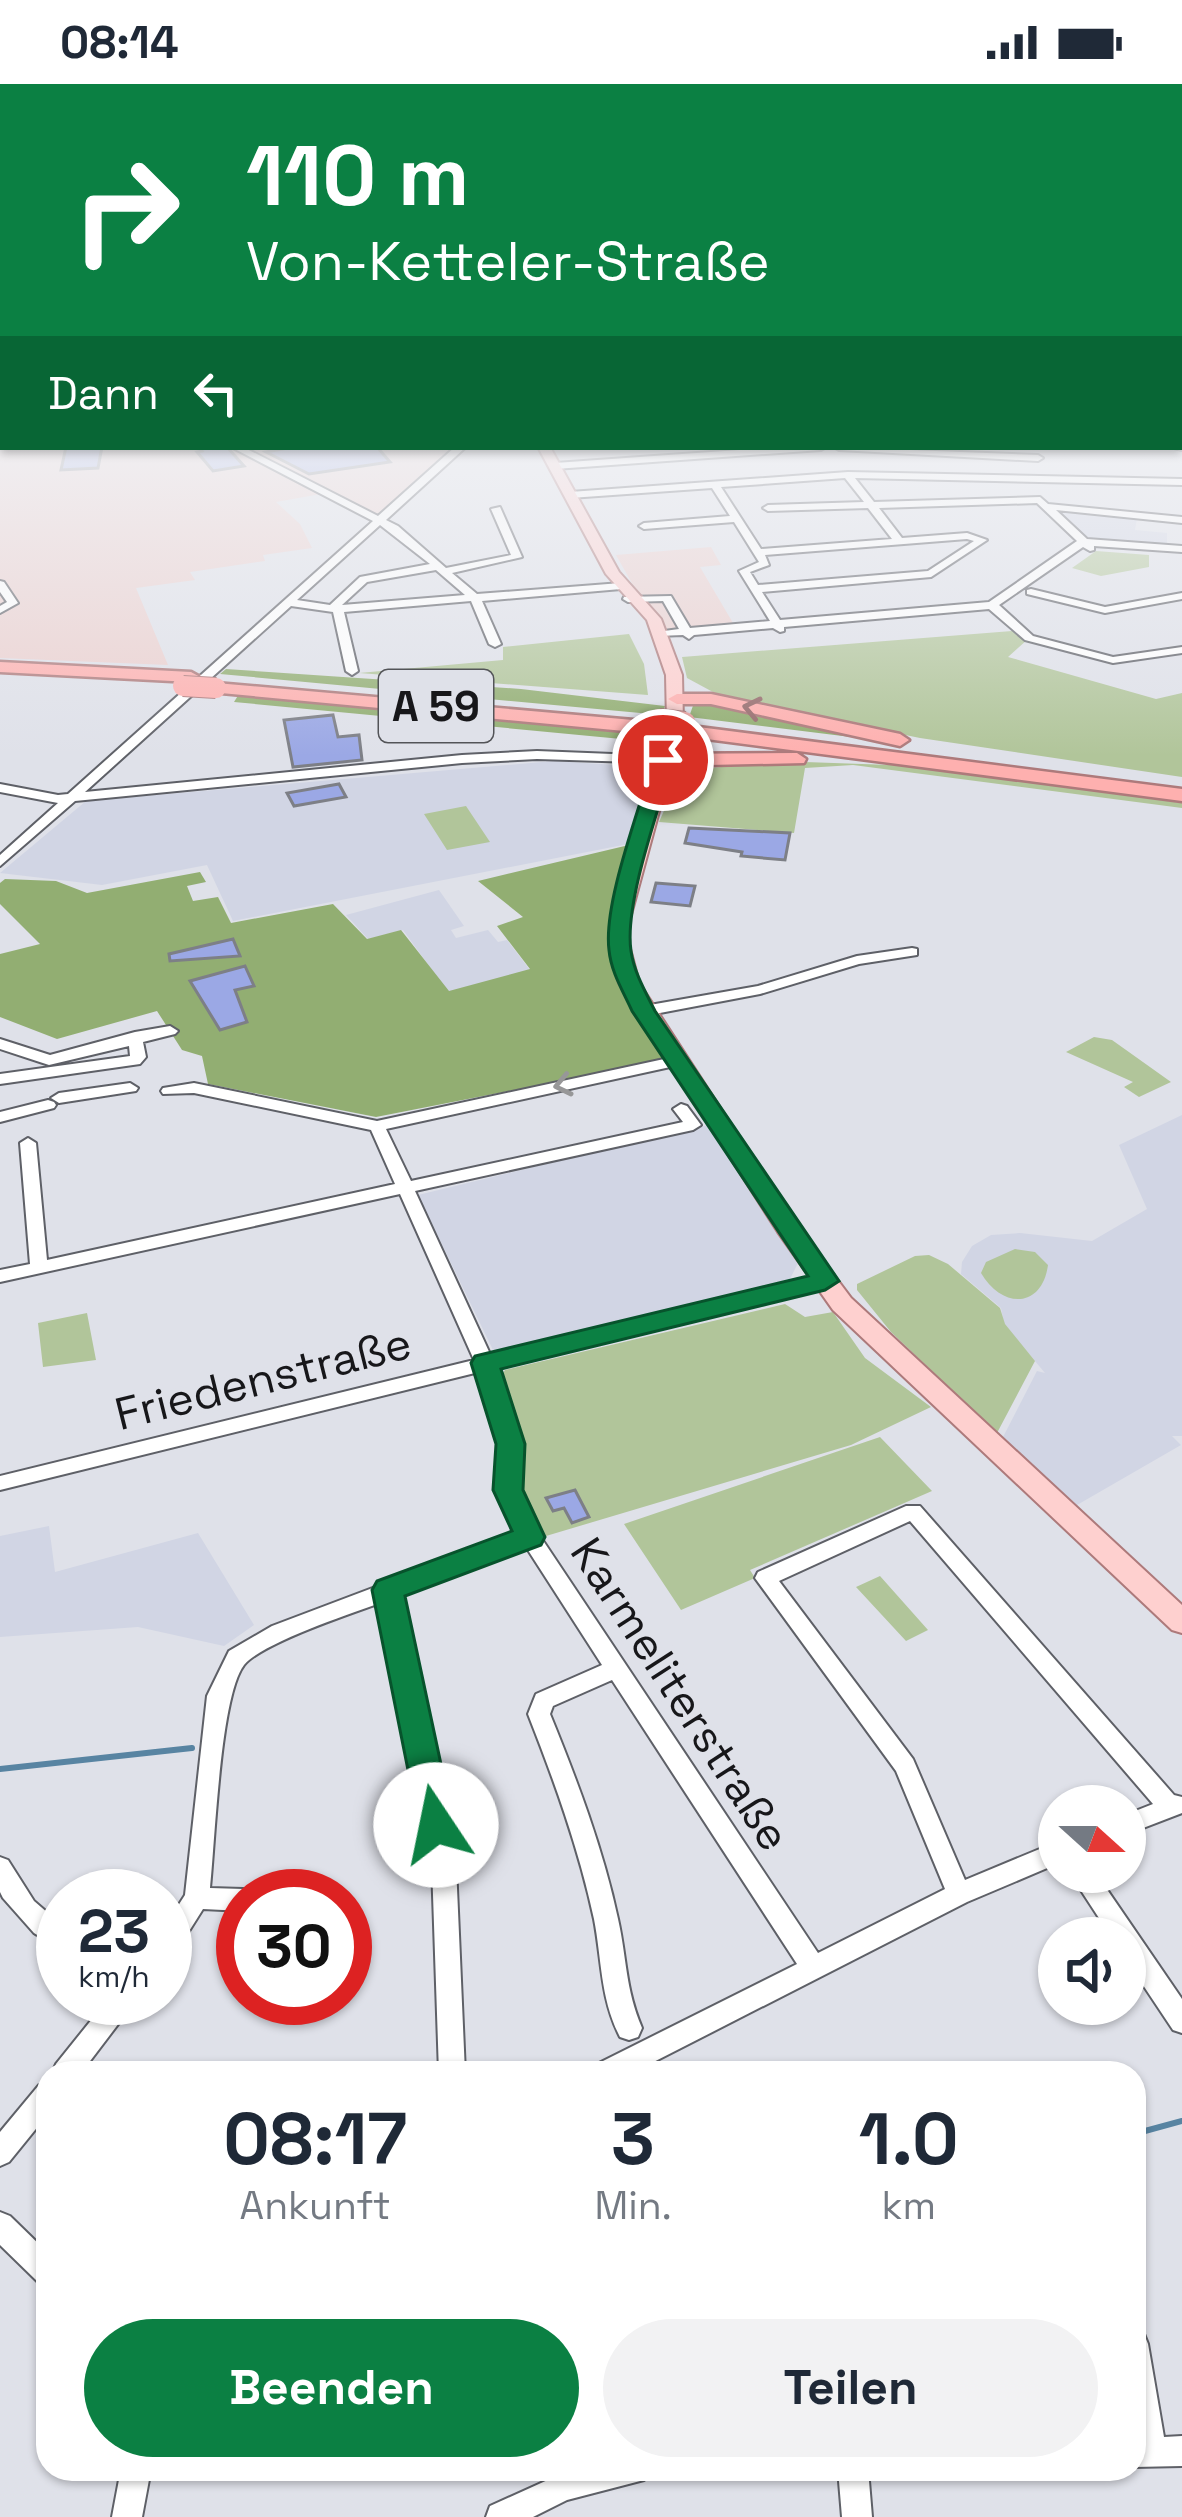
<!DOCTYPE html>
<html lang="de">
<head>
<meta charset="utf-8">
<style>
	:root { --surface:#fff; --page:#f2f2f3; --text:#1f2937; --muted:#747a83; --accent:#0b8043 }
	body { margin:0; font-family:"Space Grotesk",sans-serif; background:var(--page); color:var(--text); height:100vh; display:flex; flex-direction:column; font-size:45px; white-space:nowrap }
	* { box-sizing:border-box; margin:0 }
	p { font-size:39px; color:var(--muted) }
	.icon { flex:none; width:66px; height:66px; fill:none; stroke:currentColor; stroke-width:2; stroke-linecap:round; stroke-linejoin:round }
	.map { position:relative; flex:1; overflow:hidden }
	.side { position:absolute; left:36px; top:1977px; width:1110px; height:420px; display:flex; flex-direction:column; background:var(--surface); border-radius:36px; box-shadow:0 3px 9px #0004 }
	.side>* { flex:none }
	.guide { position:absolute; left:0px; top:0px; width:1182px; height:366px; box-shadow:0 3px 9px #0004; background:#0b8043; color:#fff; overflow:hidden }
	.needle { width:78px; rotate:111deg }
	.fabs { position:absolute; left:1038px; top:1701px; display:grid; gap:24px }
	.fabs a { display:grid; place-items:center; width:108px; height:108px; border-radius:50%; background:var(--surface); box-shadow:0 3px 9px #0004; font-size:60px }
	.speed { position:absolute; left:36px; top:1785px; display:flex; gap:24px; font-size:60px; font-weight:700; text-align:center }
	.speed>* { display:grid; place-content:center; width:156px; height:156px; border-radius:50%; background:var(--surface); box-shadow:0 3px 9px #0004; line-height:1 }
	.speed small { font-size:30px; font-weight:400 }
	.speed .limit { border:18px solid #d22; background:#fff; color:#111 }
	.pin { position:absolute; display:grid; place-items:center; width:102px; height:102px; color:#fff; margin:-51px; border:6px solid #fff; border-radius:50%; box-shadow:0 3px 12px #0007 }
	.me { position:absolute; width:132px; margin:-66px; rotate:349deg; stroke-linejoin:round; filter:drop-shadow(0 0 9px #0008) }
	.turn { display:flex; align-items:center; gap:42px; height:252px; padding:0 48px; font-size:54px }
	.turn .icon { width:156px; height:156px; stroke-width:2.5 }
	.turn b { display:block; font-size:84px; line-height:102px }
	.then { display:flex; align-items:center; height:114px; padding:0 48px; background:#0003; gap:24px; font-size:45px }
	.eta { display:flex; justify-content:space-evenly; align-items:center; height:204px; text-align:center }
	.eta b { font-size:72px; font-weight:800; line-height:84px }
	.cta { display:flex; gap:24px; margin-top:auto; padding:24px 48px }
	.cta a { flex:1; height:138px; border-radius:72px; background:var(--accent); color:#fff; font-size:48px; font-weight:800; line-height:138px; text-align:center }
	.cta a+a { background:var(--page); color:var(--text) }
	.status { display:flex; justify-content:space-between; align-items:center; height:84px; padding:0 60px; background:var(--surface); direction:ltr }
	.status svg { height:33px; fill:currentColor }
	.map>svg:first-child { display:block }
</style>
</head>
<body>
<div class="status"><b>08:14</b><svg viewBox="0 0 49 12"><path d="M0 12V9h3v3zM5 12V6h3v6zM10 12V3h3v9zM15 12V0h3v12zM26 1h20v11H26zM47 4h2v5h-2z"/></svg></div>
<div class="map">
<svg width="1182" height="2433" viewBox="0 0 1182 2433">
	<rect width="100%" height="100%" fill="#dfe1e9"/>
	<path fill="#ebd0cf" d="M0,331L3,363H453L378,431L332,408L276,418L300,440L312,464L263,471L265,477L190,488L195,496L136,504L168,581L0,574Z
		M711,463L721,481L700,483L733,539L659,547L616,471Z"/>
	<path fill="#d1d5e4" d="M1054,427L1137,434L1135,446L1167,449V461L1089,455Z
		M554,677L646,683L628,760L233,837L207,781L102,801L0,789L86,717Z
		M439,806L464,842L451,846L456,854L488,846L498,858L507,856L530,886L448,908L403,846L368,855L346,831Z
		M1182,1031V1352H1172L1181,1361L1077,1421L1003,1353L1037,1287L1045,1289L1004,1240L1001,1224L961,1190L962,1178L972,1162L991,1151L1020,1149L1092,1157L1147,1125L1119,1061Z
		M708,1041L798,1179L789,1197L494,1268L418,1111Z
		M49,1442L55,1488L198,1449L254,1541L224,1562L138,1543L0,1553V1452Z"/>
	<path fill="#b1c59a" d="M1096,467L1149,471V483L1101,492L1072,484Z
		M1012,547L1027,556L1008,573L1156,615L1182,609V693L920,654L724,614L687,594L682,573Z
		M629,550L644,580L648,611L359,589L503,576V563Z
		M805,678L919,682L1182,719V724L853,681L805,684L794,749L659,738L678,695L688,685Z
		M466,722L490,758L447,766L424,730Z
		M1094,953L1112,956L1171,998L1139,1013L1124,1003L1133,998L1066,968Z
		M1015,1165L1035,1168L1048,1181C1042,1225 1002,1225 981,1189L986,1178Z
		M929,1171L948,1180L1000,1224L1005,1240L1035,1277L997,1349L891,1248L857,1206V1200L915,1172Z
		M785,1220L805,1233L833,1228L865,1274L931,1323L851,1361L546,1452L519,1404L518,1354L498,1297L505,1286Z
		M87,1229L96,1276L43,1283L38,1239Z
		M880,1353L932,1407L750,1486L755,1494L681,1526L624,1440Z
		M880,1492L928,1546L906,1557L856,1503Z"/>
	<path fill="#92ae72" d="M226,585L521,605L665,622L662,631L220,590Z
		M239,610L657,649L653,658L234,618Z
		M695,616L891,658L689,633Z
		M629,761C601,875 610,878 667,976L376,1033L208,1000L202,972L182,966L157,927L57,955L0,933V870L40,860L0,820V799L5,795L56,797L87,809L200,788L206,798L187,802L193,817L218,813L231,839L333,820L367,855L401,846L449,907L530,885L497,842L523,833L478,797Z"/>
	<g fill="none" stroke-linecap="round" stroke-linejoin="round">
		<path stroke="#5884a2" stroke-width="6" d="M0,1685L192,1664
			M1134,2050L1182,2037"/>
	</g>
	<path fill="#9ba8e5" stroke="#7d7f86" stroke-width="3" d="M66,363H102L98,384L61,386Z
		M199,363H227L244,382L213,387L197,368L202,367Z
		M293,363H377L390,378L309,390L266,368Z
		M333,631L338,653L359,651L362,676L293,683L284,636Z
		M339,700L346,713L294,722L287,709Z
		M689,744L790,749L785,776L741,772L742,768L685,759Z
		M656,799L695,802L690,822L651,818Z
		M233,855L240,872L170,877L169,870Z
		M245,882L254,902L235,906L247,938L220,946L190,897Z
		M575,1406L589,1433L572,1439L564,1424L553,1427L546,1414Z"/>
	<g fill="none" stroke-linecap="round" stroke-linejoin="round">
		<g stroke="#5e6067" stroke-width="4">
			<path id="minor" d="M0,357H3V363H0Z
				M1179,360H1182V366L1170,363H1179Z
				M231,363H243L378,432L455,363H466L386,436L398,442L446,484L511,471L491,425L500,423L522,473L452,489L477,510L621,499L626,502L621,505L482,517L501,560L495,563L489,560L471,517L344,528L358,587L352,591L346,587L333,528L291,522L85,708L462,671L537,667L663,672L667,673V679L537,675L462,679L75,717L0,782V771L58,719L0,708V700L58,711L68,710L373,437ZM380,441L430,480L360,493L330,521L297,516ZM436,486L465,511L342,521L367,498Z
				M781,363H826L821,366L555,385L550,382L555,379Z
				M834,363L1038,371L1043,374L1038,377L839,366Z
				M848,388L1182,395V401L855,394L874,418L1040,413L1048,420L1182,433V439L1056,426L1087,455L1182,462V468L1094,462V466L1090,467L1083,463L999,521L1033,552L1113,573L1182,563V569L1113,579L1025,556L989,525L784,543V547L780,548L773,544L694,551L689,555L683,551L657,552V548L679,545L663,517L628,518L623,515L624,513L671,512L690,544L770,537L739,487L759,478L734,438L644,445L639,442L644,439L730,432L712,404L570,414L565,411L570,408ZM845,394L864,418L768,421L763,424L768,427L868,424L892,455L761,465L721,403ZM1037,419L1077,457L989,518L780,536L762,508L931,493L987,456L967,449L902,454L879,424ZM967,455L974,457L928,487L758,501L750,488L769,481L765,471Z
				M0,497L4,498L18,519L0,529V522L7,518L0,508Z
				M1031,505L1105,523L1182,509V515L1105,529L1027,510V506Z
				M912,864L917,865V871L859,880L760,910L644,932L636,927L644,922L758,902L857,872Z
				M170,942L178,947L175,950L143,958L146,973L140,980L0,1000V990L130,972L129,962L49,981L0,965V955L50,971L135,948Z
				M678,972L686,977L684,980L386,1045L411,1097L683,1038L673,1025L681,1020L687,1022L701,1041L693,1046L415,1107L491,1272L825,1191L834,1197L825,1203L496,1284L520,1360L518,1406L538,1449L818,1869L945,1805L896,1687L755,1494L758,1488L906,1422H920L1174,1711L1182,1713V1729L1125,1751V1731L1153,1720L910,1437L779,1497L913,1675L965,1796L1059,1757V1779L967,1818L632,1989H593L597,1980L797,1880L612,1596L553,1622L550,1630C577,1696 603,1765 618,1835C627,1875 625,1904 642,1944L638,1953L629,1956L620,1953C600,1914 602,1876 594,1835C579,1765 554,1696 528,1630L536,1610L602,1581L526,1463L400,1511L456,1781L465,1989H439L432,1781L380,1519C350,1530 262,1559 244,1581C220,1612 215,1758 210,1804L243,1805L253,1812H243V1827L203,1825L174,1871L165,1874V1842L185,1811L207,1612L229,1567L272,1542L518,1449L498,1406L500,1360L479,1288L0,1406V1392L474,1276L400,1110L0,1198V1186L30,1180L20,1059L28,1054L36,1059L47,1176L395,1100L371,1046L194,1009L163,1010L161,1007L163,1004L194,999L377,1037Z
				M130,999L138,1004L136,1007L59,1019L51,1014L59,1009Z
				M48,1016L54,1018L56,1021L54,1024L0,1038V1028Z
				M0,1773L8,1776L34,1817L63,1842V1867L34,1849L3,1814L0,1808Z
				M1069,1788H1095L1182,1915V1949L1173,1946L1125,1874V1854H1112Z
				M109,1914H138L81,1989H52L56,1980Z
				M48,1997V2030L9,2078L0,2082V2048L39,2001Z
				M0,2128L10,2132L48,2169V2202L38,2198L0,2161Z
				M1134,2246L1144,2250L1148,2260L1164,2353L1182,2352V2382L1134,2383Z
				M121,2385H151L142,2433H112Z
				M572,2385H648L644,2396L567,2416L533,2433H486L490,2422Z
				M838,2385H868L872,2433H842Z"/>
		</g>
		<g stroke="#ad7a7b" stroke-width="4">
			<path id="major" d="M538,363H550L619,488L661,535L682,591L683,639L629,838V861L639,899L794,1138L851,1214L1182,1521V1549L1172,1546L833,1226L778,1148L619,899L609,861L611,838L667,639L666,591L647,536L606,490Z"/>
		</g>
		<g stroke="#ad7a7b" stroke-width="5">
			<path id="highway" d="M0,578L191,588L200,593L191,598L0,588Z
				M216,599L656,638L665,644L656,650L210,608V600Z
				M711,610L900,650L909,656L900,662L711,620H677L668,615L677,610Z
				M683,641L1182,705V717L676,651L674,647Z
				M797,669L806,675L804,679L663,682L654,676L663,670Z"/>
		</g>
		<use href="#minor" fill="#fff" fill-rule="evenodd"/>
		<use href="#major" fill="#fed0cf" fill-rule="evenodd"/>
		<use href="#highway" fill="#feb0af" fill-rule="evenodd"/>
		<g stroke="#ad7a7b" stroke-width="22" stroke-linecap="butt">
			<path id="highway-bridge" d="M183,602L216,604
				M659,635L685,638"/>
		</g>
		<use href="#highway-bridge" stroke="#feb0af" stroke-width="20"/>
	</g>
	<defs><path id="oneway-chevron" d="M-2-3.5L2.5 0L-2 3.5" fill="none" stroke-width="1.6" stroke-linecap="round" stroke-linejoin="round" transform="scale(3)"/></defs>
	<use stroke="#966b6c" href="#oneway-chevron" transform="translate(752 624) rotate(-168)"/>
	<use stroke="#979798" href="#oneway-chevron" transform="translate(563 1001) rotate(168)"/>
	<linearGradient id="sky" x2="0" y2="1"><stop stop-color="#79b4e4"/><stop offset="0.49" stop-color="#f1f2f5"/><stop offset="1" stop-color="#f1f2f5" stop-opacity="0"/></linearGradient>
	<rect width="1182" height="672" fill="url(#sky)"/>
	<path fill="#0b8043" stroke="#07532c" stroke-width="3" d="M663,670L673,676C659,725 624,819 631,867C634,888 645,907 655,927L839,1197L825,1206L501,1285L525,1360L523,1406L545,1453L541,1461L405,1512L454,1741L449,1752L436,1756L424,1752L419,1741L372,1506L377,1497L512,1447L493,1406L496,1360L471,1279L475,1272L808,1192L632,927C623,907 611,888 609,866C603,818 640,725 653,676Z"/>
	<g text-anchor="middle" stroke-width="10" stroke-linejoin="round" paint-order="stroke">
		<rect fill="#dfe1e9" stroke="#535458" stroke-width="3" x="379" y="586" width="114" height="72" rx="9"/>
		<g font-size="42" font-weight="bold" fill="#17171a">
			<text x="436" y="637">A 59</text>
		</g>
		<g font-size="45" fill="#17171a" stroke="#dfe1e9">
			<text transform="translate(263 1294) rotate(-14)" y="16">Friedenstraße</text>
			<text transform="translate(681 1610) rotate(57)" y="16">Karmeliterstraße</text>
		</g>
	</g>
</svg>
<div class="fabs">
<a><svg class="needle" viewBox="-14 -14 28 28"><path d="M0-13l5 13h-10z" fill="#e53935"/><path d="M0 13l5-13h-10z" fill="#747a83"/></svg></a>
<a><svg class="icon" aria-label="sound" viewBox="0 0 24 24"><path d="M4 9h4l5-4v14l-5-4H4zM17 9q2 3 0 6"/></svg></a>
</div>
<div class="speed"><div>23<small>km/h</small></div><div class="limit">30</div></div>
<div class="pin" style="left:663px;top:676px;background:#d93025"><svg class="icon" aria-label="arrive" viewBox="0 0 24 24"><path d="M6 21V4h12l-3 4 3 4H6"/></svg></div>
<svg class="me" style="left:436px;top:1741px" viewBox="-20 -20 40 40"><circle r="19" fill="#fff"/><path d="M0-13L10 11 0 6-10 11z" fill="#0b8043"/></svg>
<div class="guide">
<div class="turn"><svg class="icon" aria-label="right" viewBox="0 0 24 24"><path d="M7 20v-9h11M14 6l5 5-5 5"/></svg><div><b>110 m</b>Von-Ketteler-Straße</div></div>
<div class="then">Dann<svg class="icon" aria-label="left" viewBox="0 0 24 24"><path d="M17 20v-9H6M10 6l-5 5 5 5"/></svg></div>
</div>
<section class="side">
<div class="eta">
<div><b>08:17</b><p>Ankunft</p></div>
<div><b>3</b><p>Min.</p></div>
<div><b>1.0</b><p>km</p></div>
</div>
<div class="cta"><a>Beenden</a><a>Teilen</a></div>
</section>
</div>
</body>
</html>
